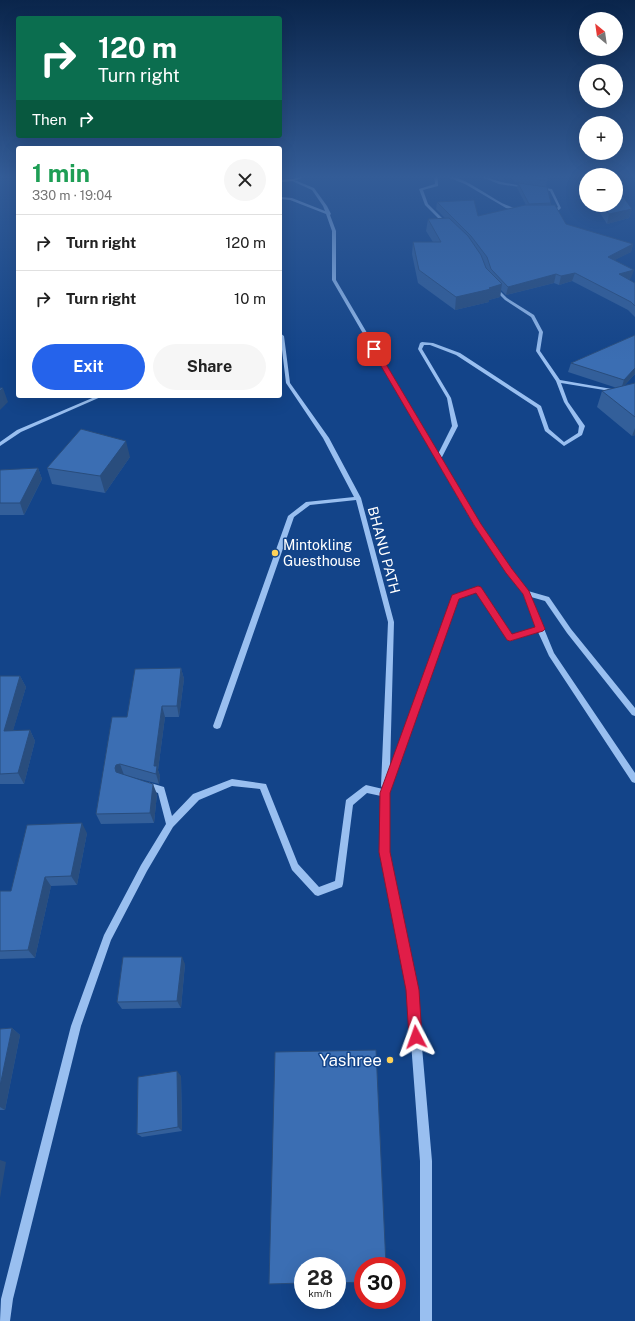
<!DOCTYPE html>
<html lang="en">
<head>
<meta charset="utf-8">
<style>
	:root { --surface:#fff; --page:#f6f6f6; --text:#222; --muted:#767676; --line:#e0e0e0; --accent:#2563eb }
	body { margin:0; font-family:"Public Sans",sans-serif; background:var(--page); color:var(--text); height:100vh; display:flex; flex-direction:column; font-size:15px; white-space:nowrap }
	* { box-sizing:border-box; margin:0 }
	p { font-size:13px; color:var(--muted) }
	.icon { flex:none; width:22px; height:22px; fill:none; stroke:currentColor; stroke-width:2; stroke-linecap:round; stroke-linejoin:round }
	.map { position:relative; flex:1; overflow:hidden }
	.sheet { position:absolute; left:16px; top:146px; width:266px; height:252px; display:flex; flex-direction:column; background:var(--surface); border-radius:4px; box-shadow:0 4px 16px #0002 }
	.sheet>* { flex:none }
	.hud { position:absolute; left:16px; top:16px; width:266px; height:122px; border-radius:4px; box-shadow:0 4px 16px #0002; background:#0b6e4f; color:#fff; overflow:hidden }
	.needle { width:26px; rotate:331deg }
	.fabs { position:absolute; left:579px; top:12px; display:grid; gap:8px }
	.fabs a { display:grid; place-items:center; width:44px; height:44px; border-radius:50%; background:var(--surface); box-shadow:0 4px 16px #0002; font-size:20px }
	.speed { position:absolute; left:294px; top:1257px; display:flex; gap:8px; font-size:20px; font-weight:700; text-align:center }
	.speed>* { display:grid; place-content:center; width:52px; height:52px; border-radius:50%; background:var(--surface); box-shadow:0 4px 16px #0002; line-height:1 }
	.speed small { font-size:10px; font-weight:400 }
	.speed .limit { border:6px solid #d22; background:#fff; color:#111 }
	.pin { position:absolute; display:grid; place-items:center; width:34px; height:34px; color:#fff; margin:-17px; border-radius:8px; box-shadow:0 2px 6px #0006 }
	.me { position:absolute; width:44px; margin:-22px; rotate:356deg; stroke-linejoin:round; filter:drop-shadow(0 0 3px #0008) }
	.turn { display:flex; align-items:center; gap:14px; height:84px; padding:0 16px; font-size:18px }
	.turn .icon { width:52px; height:52px; stroke-width:2.5 }
	.turn b { display:block; font-size:28px; line-height:34px }
	.then { display:flex; align-items:center; height:38px; padding:0 16px; background:#0003; gap:8px; font-size:15px }
	.round { display:grid; place-items:center; flex:none; width:42px; height:42px; border-radius:21px; background:var(--page) }
	.overview { display:flex; align-items:center; justify-content:space-between; height:68px; padding:0 16px }
	h1 { font-size:24px; font-weight:700; line-height:30px; color:#1e9e55 }
	.primary-button { display:flex; gap:8px; margin-top:auto; padding:8px 16px }
	.primary-button a { flex:1; height:46px; border-radius:24px; background:var(--accent); color:#fff; font-size:16px; font-weight:700; line-height:46px; text-align:center }
	.primary-button a+a { background:var(--page); color:var(--text) }
	ul { padding:0; list-style:none }
	li { display:flex; align-items:center; gap:12px; height:56px; padding:0 16px; border-top:1px solid var(--line) }
	li div { flex:1 }
	li b { display:block; font-size:15px }
	li em { font-style:normal }
	.map>svg:first-child { display:block }
</style>
</head>
<body>
<div class="map">
<svg width="635" height="1321" viewBox="0 0 635 1321">
	<rect width="100%" height="100%" fill="#134489"/>
	<g fill="none" stroke-linecap="round" stroke-linejoin="round">
		<path fill="#99bff0" fill-rule="evenodd" d="M434,176H438V186L423,190L428,204L447,223V225H445L425,205L419,189L435,184Z
			M445,176C463,174 492,200 509,206C513,208 517,208 521,210L519,211L506,208L465,184Z
			M479,176H483L501,182L528,187L526,188L499,184Z
			M292,179L314,188L327,206L331,214L330,215L336,231V280L438,454L452,426L447,398L418,349L420,343L422,342L433,343L460,353L541,406L549,429L564,442L578,433L579,426L564,402L556,381L536,351L539,332L531,317L505,300L493,288V286H495L507,298L534,315L543,332L540,351L560,380L635,393V395L561,383L568,402L585,426L582,435L564,446L545,431L537,408L456,355L430,345H424L422,349L451,398L458,426L441,459L480,524L511,569L528,591L549,597L571,629L635,708V716L632,715L567,633L545,601L531,597L554,653L635,773V783L632,782L549,656L538,632L510,641L508,640L477,592L458,598L389,793L388,852L417,990L432,1161V1321H420V1161L407,990L380,852L381,796L367,793L353,805L343,884L342,887L318,896L315,895L292,870L260,789L232,786L199,800L173,827L147,871L111,940L81,1026L13,1299L10,1321H0L1,1299L71,1026L104,935L141,865L166,824L158,793L144,788L143,786L144,784L147,782L164,787L172,816L193,794L232,779L266,784L298,864L319,887L335,881L346,800L363,787L366,785L383,789L381,786L388,622L356,500L310,505L294,517L221,726L220,728L217,729L214,728L213,726L288,516L306,502L354,497L323,438L286,383L280,333L284,336L290,383L329,438L361,498L394,622L390,769L453,595L478,587H480L512,635L536,628L523,594L507,573L474,525L332,280V231L326,214L290,200L280,199V197L292,198L325,211L323,206L312,190L292,181Z
			M538,187L552,189L561,208L559,210L548,212V210L557,208L558,207L550,191L538,189Z
			M97,396H103L21,432L0,446V442L17,430Z"/>
		<path fill="#e2edff" fill-rule="evenodd" d="M302,176H308L293,181L280,182V180L293,179Z"/>
	</g>
	<path fill="#335f9a" d="M491,176H548L546,187L514,182L512,178L500,180Z
		M518,183L551,203V205L566,224L633,244L631,252L614,260L631,278L628,279L635,283V317L628,310L572,281L559,285L554,283L506,295L501,290L500,297L489,300V302L455,310L418,283L412,254L413,242H433L426,231L428,219L445,218L436,209L437,202L478,216L526,205L517,188Z
		M595,205H616L632,209L629,218L607,224Z
		M635,335V374L624,386L635,383V435L632,436L597,407L602,391L617,388L568,372L571,363Z
		M130,457L105,493L52,484L47,468Z
		M38,468L42,479L24,515H0V470Z
		M181,668L184,679L179,717H165L158,770L160,776L159,784L124,775L157,794L154,823L101,824L96,814L127,717Z
		M0,676H20L26,687L13,730H30L35,741L24,784H0Z
		M87,833L77,885L51,886L35,958L0,959V891H11Z
		M185,964L181,1008L122,1009L117,1002Z
		M12,1028L20,1035L5,1110H0V1029Z
		M181,1076L182,1131L142,1137L137,1134Z"/>
	<path fill="#294d7d" d="M501,176H512V178L500,180Z
		M282,207L283,219L281,242L280,230Z
		M632,209L629,218L607,224L609,214Z
		M633,244L631,252L605,265L608,257Z
		M634,270L631,278L616,283L619,274Z
		M575,273L572,281L559,285L561,276Z
		M556,274L554,283L506,295L508,287Z
		M502,284L500,297L489,300V302L455,310L456,297Z
		M635,368V374L621,389L624,380Z
		M3,388L8,402L0,410V391Z
		M635,428V435L632,436Z
		M126,441L130,457L105,493L100,476Z
		M38,468L42,479L24,515L20,503Z
		M181,668L184,679L179,717L177,706Z
		M20,676L26,687L10,741L4,731Z
		M162,706L165,717L158,770L160,776L159,784L156,774L154,766Z
		M30,730L35,741L24,784L18,773Z
		M120,764L124,775L119,778L115,768L116,765Z
		M153,784L157,794L154,823L150,813Z
		M82,823L87,833L77,885L71,876Z
		M45,877L51,886L35,958L28,950Z
		M182,957L185,964L181,1008L177,1001Z
		M12,1028L20,1035L5,1110L0,1107V1086Z
		M177,1071L181,1076L182,1131L178,1127Z
		M0,1160L6,1162L0,1198Z"/>
	<path fill="#3b6eb3" stroke="#294d7d" d="M515,176H548V181Z
		M518,183L547,187L551,203L529,204Z
		M616,187L632,209L609,214L603,205H616Z
		M474,200L478,216L525,205H555L566,224L633,244L608,257L634,270L619,274L635,283V306L631,302L575,273L561,276L556,274L508,287L491,269L487,257L471,236L437,202Z
		M280,207H282L280,230Z
		M449,218L468,236L481,255L486,268L502,284L489,288L491,289L456,297L419,270L413,242H441L428,219Z
		M635,335V368L624,380L571,363Z
		M635,383V417L602,391Z
		M0,388H3L0,391Z
		M81,429L126,441L100,476L47,468Z
		M38,468L20,503H0V470Z
		M181,668L177,706H162L154,766H157L156,774L120,764L116,765L115,768L116,772L153,784L150,813L96,814L112,717H127L135,669Z
		M0,676H20L4,731L30,730L18,773L0,774Z
		M82,823L71,876L45,877L28,950L0,951V891H11L27,825Z
		M123,957H182L177,1001L117,1002Z
		M12,1028L0,1086V1029Z
		M376,1050L386,1266H363V1282L337,1283V1266H303V1283L269,1284L275,1052Z
		M177,1071L178,1127L137,1134L138,1077Z"/>
	<linearGradient id="sky" x2="0" y2="1"><stop stop-color="#0a254b"/><stop offset="0.49" stop-color="#335c97"/><stop offset="1" stop-color="#335c97" stop-opacity="0"/></linearGradient>
	<rect width="635" height="361" fill="url(#sky)"/>
	<path fill="#e11d48" stroke="#92132f" d="M372,347L377,349L481,524L512,569L529,591L545,629L543,631L510,641L507,640L476,593L459,599L390,793V852L419,990L422,1037L421,1041L416,1043L411,1041L409,1037L406,990L379,852L380,793L452,595L478,586L481,587L512,634L535,627L523,594L506,573L474,525L371,349Z"/>
	<g fill="#ffd258" stroke="#134489" stroke-width="1.5">
		<circle cx="275" cy="553" r="4"/>
		<circle cx="390" cy="1060" r="4"/>
	</g>
	<g text-anchor="middle" stroke-width="3" stroke-linejoin="round" paint-order="stroke">
		<g font-size="14" fill="#fff" stroke="#134489" text-anchor="start">
			<text x="283" y="550">Mintokling<tspan x="283" dy="16">Guesthouse</tspan></text>
		</g>
		<g font-size="14" fill="#fff" stroke="#134489">
			<text transform="translate(384 550) rotate(75)" y="5">BHANU PATH</text>
		</g>
		<g font-size="17" fill="#fff" stroke="#134489" text-anchor="end">
			<text x="382" y="1066">Yashree</text>
		</g>
	</g>
</svg>
<div class="fabs">
<a><svg class="needle" viewBox="-14 -14 28 28"><path d="M0-13l5 13h-10z" fill="#e53935"/><path d="M0 13l5-13h-10z" fill="#767676"/></svg></a>
<a><svg class="icon" aria-label="search" viewBox="0 0 24 24"><circle cx="10" cy="10" r="6"/><path d="M15 15l6 6"/></svg></a>
<a>+</a>
<a>−</a>
</div>
<div class="speed"><div>28<small>km/h</small></div><div class="limit">30</div></div>
<div class="pin" style="left:374px;top:349px;background:#d93025"><svg class="icon" aria-label="arrive" viewBox="0 0 24 24"><path d="M6 21V4h12l-3 4 3 4H6"/></svg></div>
<svg class="me" style="left:416px;top:1037px" viewBox="-20 -20 40 40"><path d="M0-17L14 15 0 8-14 15z" fill="#e11d48" stroke="#fff" stroke-width="4"/></svg>
<div class="hud">
<div class="turn"><svg class="icon" aria-label="right" viewBox="0 0 24 24"><path d="M7 20v-9h11M14 6l5 5-5 5"/></svg><div><b>120 m</b>Turn right</div></div>
<div class="then">Then<svg class="icon" aria-label="right" viewBox="0 0 24 24"><path d="M7 20v-9h11M14 6l5 5-5 5"/></svg></div>
</div>
<section class="sheet">
<div class="overview"><div><h1>1 min</h1><p>330 m · 19:04</p></div><a class="round"><svg class="icon" aria-label="close" viewBox="0 0 24 24"><path d="M6 6l12 12M18 6L6 18"/></svg></a></div>
<ul>
<li><svg class="icon" aria-label="right" viewBox="0 0 24 24"><path d="M7 20v-9h11M14 6l5 5-5 5"/></svg><div><b>Turn right</b></div><em>120 m</em></li>
<li><svg class="icon" aria-label="right" viewBox="0 0 24 24"><path d="M7 20v-9h11M14 6l5 5-5 5"/></svg><div><b>Turn right</b></div><em>10 m</em></li>
</ul>
<div class="primary-button"><a>Exit</a><a>Share</a></div>
</section>
</div>
</body>
</html>
